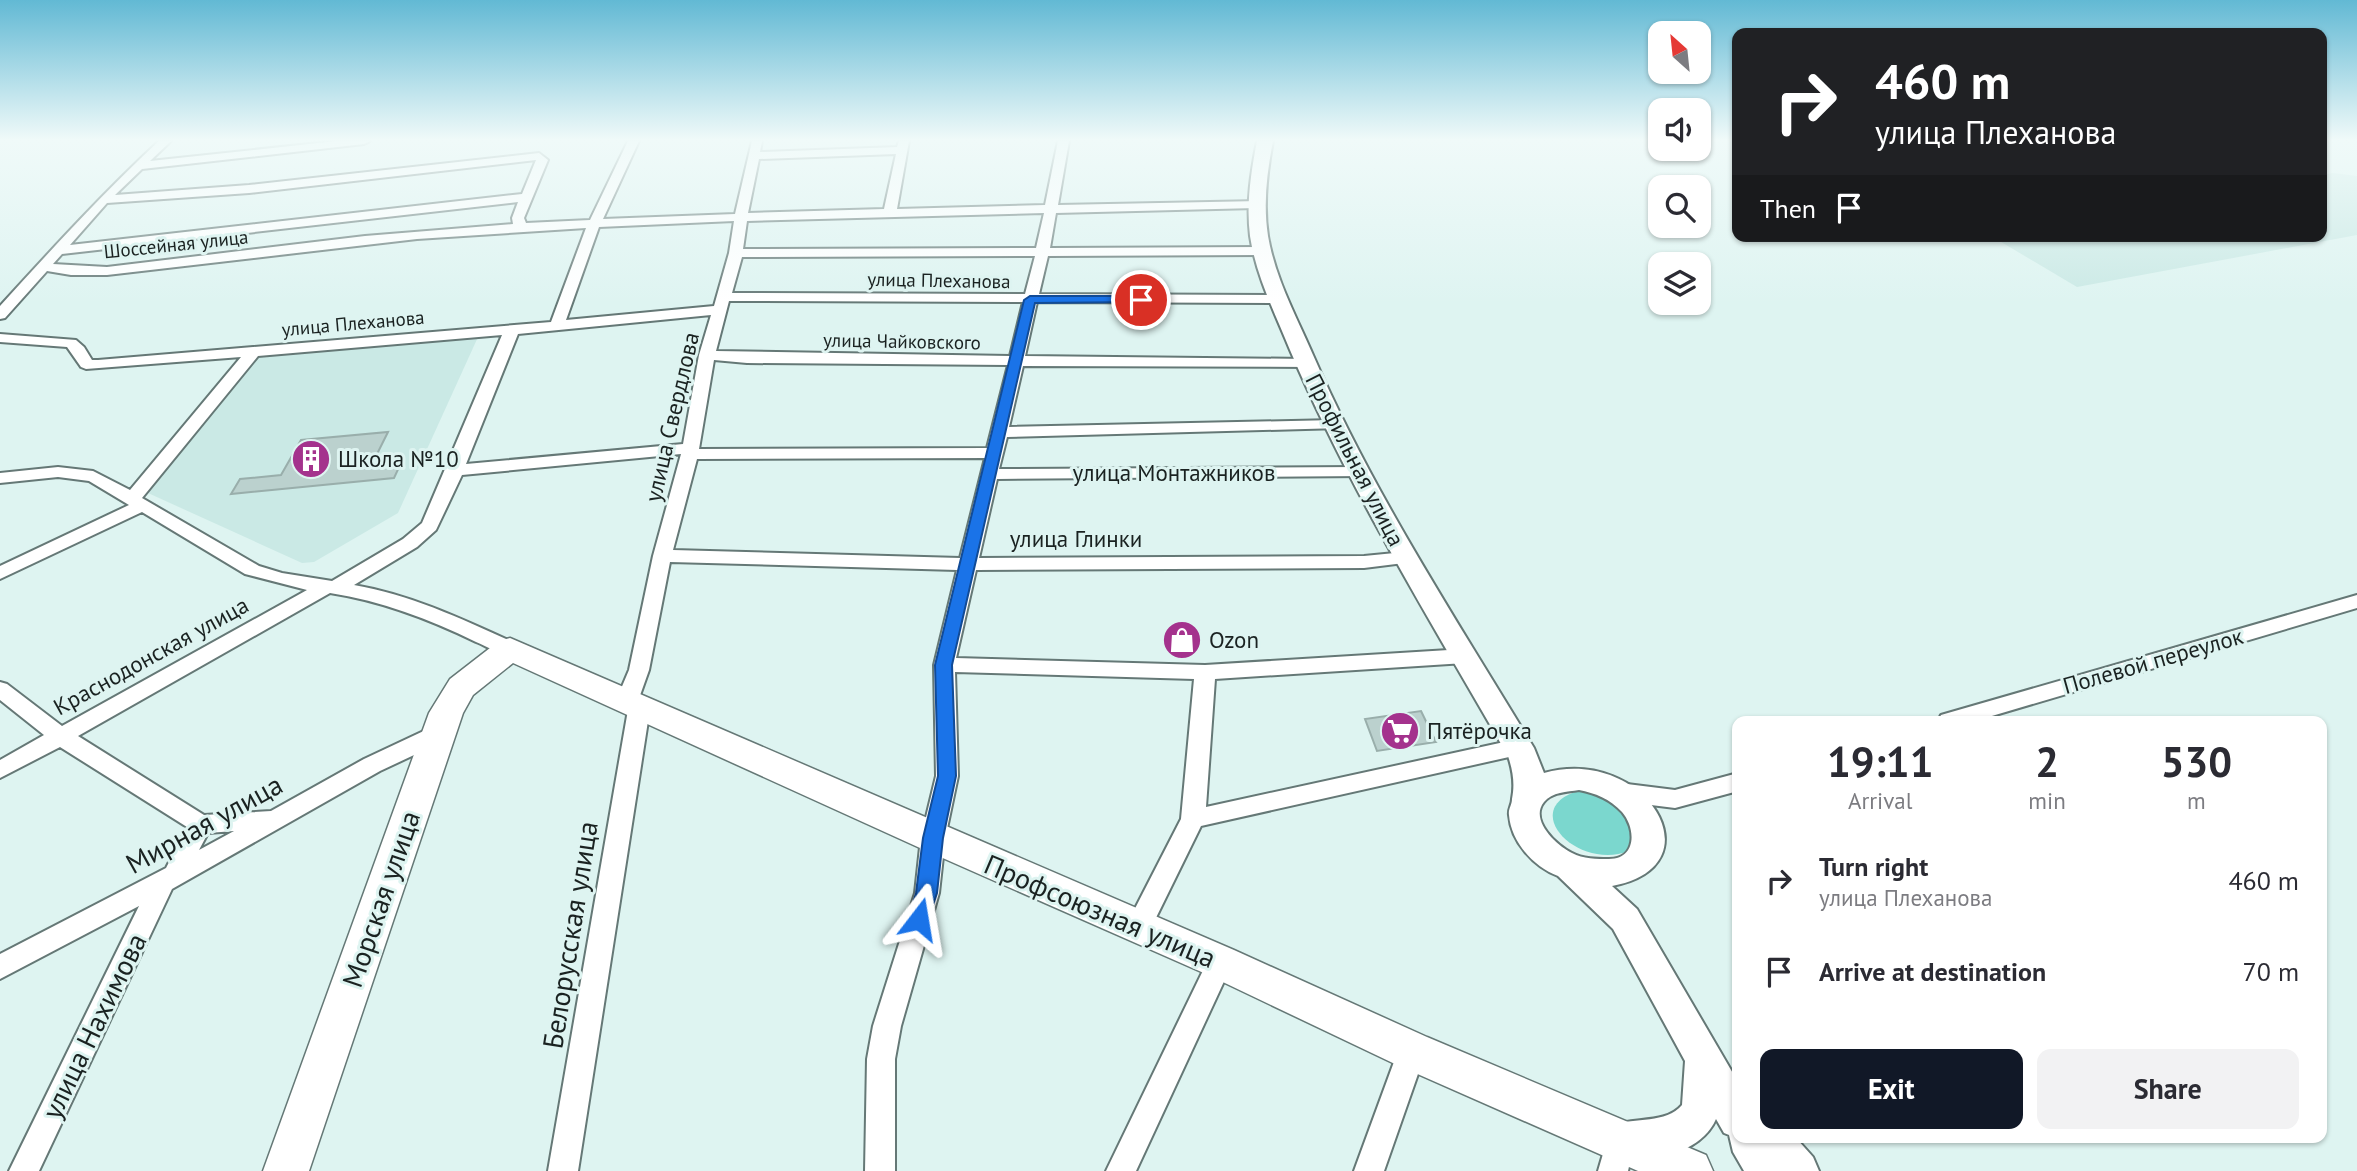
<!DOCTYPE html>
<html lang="en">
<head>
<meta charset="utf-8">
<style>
	:root { --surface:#fff; --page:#f2f2f3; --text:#2b2b33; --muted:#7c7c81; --accent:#111827 }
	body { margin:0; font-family:"PT Sans",sans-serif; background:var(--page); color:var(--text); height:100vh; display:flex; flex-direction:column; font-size:26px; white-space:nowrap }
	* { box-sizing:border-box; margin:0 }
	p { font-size:23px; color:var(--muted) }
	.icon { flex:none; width:38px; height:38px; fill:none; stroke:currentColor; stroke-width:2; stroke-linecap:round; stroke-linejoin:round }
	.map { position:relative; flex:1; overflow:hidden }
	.drawer { position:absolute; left:1732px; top:716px; width:595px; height:427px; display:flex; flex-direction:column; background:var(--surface); border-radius:14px; box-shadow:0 2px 5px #0004 }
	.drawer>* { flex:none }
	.guide { position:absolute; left:1732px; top:28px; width:595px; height:214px; border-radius:14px; box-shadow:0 2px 5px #0004; background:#202124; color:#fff; overflow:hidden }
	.needle { width:46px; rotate:333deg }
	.tools { position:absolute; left:1648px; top:21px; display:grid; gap:14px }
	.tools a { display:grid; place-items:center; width:63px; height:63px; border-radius:14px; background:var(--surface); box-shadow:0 2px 5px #0004; font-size:35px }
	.pin { position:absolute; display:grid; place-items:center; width:60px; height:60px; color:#fff; margin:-30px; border:4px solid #fff; border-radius:50%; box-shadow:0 2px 7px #0007 }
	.me { position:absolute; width:77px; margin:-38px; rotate:14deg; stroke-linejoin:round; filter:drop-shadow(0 0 5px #0008) }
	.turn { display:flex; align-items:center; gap:24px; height:147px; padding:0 28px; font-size:32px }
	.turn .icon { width:91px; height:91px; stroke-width:2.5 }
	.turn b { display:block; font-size:49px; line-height:60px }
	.then { display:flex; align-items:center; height:66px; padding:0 28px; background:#0003; gap:14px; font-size:26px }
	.eta { display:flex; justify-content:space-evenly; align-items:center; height:119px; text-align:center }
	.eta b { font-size:42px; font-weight:800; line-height:49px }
	.button { display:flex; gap:14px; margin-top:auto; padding:14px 28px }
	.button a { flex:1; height:80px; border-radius:14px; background:var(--accent); color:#fff; font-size:28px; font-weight:800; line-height:80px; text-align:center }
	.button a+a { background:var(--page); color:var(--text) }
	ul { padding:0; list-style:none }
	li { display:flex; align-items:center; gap:21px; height:91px; padding:0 28px }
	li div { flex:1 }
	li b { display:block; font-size:26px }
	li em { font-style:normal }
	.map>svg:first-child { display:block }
</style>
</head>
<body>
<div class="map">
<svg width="2357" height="1171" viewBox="0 0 2357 1171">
	<rect width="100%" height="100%" fill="#def4f1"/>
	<path fill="#cae9e5" d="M2333,173L2357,176V235L2077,287L1991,236H2322V175Z
		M478,337L398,513L314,562L302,563L148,493L255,353Z"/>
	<path fill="#7bd7ce" d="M1578,791L1606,794L1638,821L1629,851C1577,871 1518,809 1578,791Z"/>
	<path fill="#bbd1ce" stroke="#99aeab" stroke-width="2" d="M388,432L371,466L401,463L394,478L231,494L240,479L281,475L301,440Z
		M1421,711L1436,742L1377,751L1365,719Z"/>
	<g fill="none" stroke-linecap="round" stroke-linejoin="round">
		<g stroke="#657876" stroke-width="4">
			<path id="minor" d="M159,141H171L150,161L337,141H370L364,144L142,169L115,195L249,185L539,153L548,160L524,218L526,223L590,220L628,141H639L603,219L735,214L752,141H762L760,152L897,147L899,141H909L897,209L1045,205L1058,141H1069L1058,205L1260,201L1262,204L1256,208L1056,213L1050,248L1262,247L1269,251L1262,255L1048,256L1039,294L1280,295L1287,299L1280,303L1037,302L1025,356L1307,359L1312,361L1315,364L1312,367L1023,366L1009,427L1335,420L1341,422L1343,425L1341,428L1007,437L999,469L1360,467L1366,468L1369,472L1366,476L997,479L979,558L1364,556L1405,552L1414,558L1412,562L1364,568L976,570L956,658L1205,665L1465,649L1472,651L1475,656L1472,661L1465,663L1215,679L1206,807L1518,739L1526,741L1529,747L1526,753L1518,755L1201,826L1147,936L1138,939L1129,936L1125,928L1181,819L1194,679L955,672L958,776L945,838L939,893L901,1026L895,1059V1171H865L867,1059L873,1026L915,893L921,838L936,776L934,665L957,570L670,562L649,670L638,701L647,703L650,708L578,1171H548L628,710L618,708L615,703L629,670L653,556L681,454L462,475L436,530L417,547L354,585C412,595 464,620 517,644L520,649L517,654C503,658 489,647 476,642C429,619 382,601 330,593L78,736L204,815L271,811L364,759L430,728L438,726L446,728L449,734L446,740L380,771L172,889L39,1171H9L139,906L0,979V954L166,868L187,827L60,747L0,778V760L44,735L0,700V682L7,684L62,726L307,590L245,574L142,512L0,579V566L129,505L89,481L58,477L0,483V473L58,467L93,471L130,490L241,357L86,369L81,367L67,347L0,342V334L76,340L84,347L92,360H98L551,322L586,228L417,239L107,275H71L47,271L5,318L0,319V306C52,249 102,194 159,141ZM896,154L884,209L748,213L759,159ZM536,160L522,194L70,245L107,203L249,193ZM518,202L512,218L513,224L365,236L107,267L53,264L62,254ZM1044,213L1036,248L743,249L747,221ZM734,221L729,253L714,306L566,320L599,227ZM1035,256L1025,294L732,293L742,257ZM729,301L1023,302L1010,356L716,351ZM711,315L699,355L683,444L466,464L518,334ZM502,335L422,523L403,539L332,581L282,573L259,566L142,498L258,356ZM714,360L747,363L1008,365L987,448L699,449ZM985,458L960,558L673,550L697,459ZM234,831L199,850L208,833Z
				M2357,595V608L1975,721H1938L1941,715Z
				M1738,773V791L1675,808L1619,801L1611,798L1608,792L1611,786L1619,783L1675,790Z
				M1220,951L1229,954L1233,962L1136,1171H1106L1211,954Z
				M1412,1038L1422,1042L1426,1051L1384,1171H1354L1398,1051L1402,1042Z
				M1620,1126L1630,1130L1635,1140L1628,1171H1598L1610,1130Z"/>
		</g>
		<g stroke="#657876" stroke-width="4">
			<path id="major" d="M1257,141H1273C1267,172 1263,204 1268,236C1275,278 1296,316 1313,355C1373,493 1456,619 1534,748L1544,773C1645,745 1720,866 1612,886L1637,909L1738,1082V1138H1796L1813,1157L1819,1171H1744L1733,1152L1729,1135L1724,1133L1716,1119C1701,1154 1647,1166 1613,1153L1607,1139L1613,1125C1635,1117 1666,1124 1682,1105L1685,1061L1613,929L1558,876C1534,867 1511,842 1509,815C1508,809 1512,805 1512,799C1515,784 1513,771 1508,756C1432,623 1351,493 1290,350C1275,313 1256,276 1250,236C1246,204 1251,172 1257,141ZM1579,790C1595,793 1610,799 1622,812C1636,828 1637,859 1609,859C1597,859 1583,859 1572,853C1557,846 1529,820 1544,802C1552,792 1567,792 1579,790Z"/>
		</g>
		<g stroke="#657876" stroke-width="3">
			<path id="highway" d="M510,638L1234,950L1427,1037L1706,1155L1713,1171H1638L1397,1065L1206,974L920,848L513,663L473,695L463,713L309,1171H263L429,713L450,679L499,641Z"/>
		</g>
		<use href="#minor" fill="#fff" fill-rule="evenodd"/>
		<use href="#major" fill="#fff" fill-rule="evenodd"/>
		<use href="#highway" fill="#fff" fill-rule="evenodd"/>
	</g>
	<linearGradient id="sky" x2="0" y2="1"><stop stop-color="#62b9d4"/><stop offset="0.46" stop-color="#f0faf9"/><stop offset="1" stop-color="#f0faf9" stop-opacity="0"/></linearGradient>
	<rect width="2357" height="304" fill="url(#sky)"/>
	<path fill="#1a73e8" stroke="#114b97" stroke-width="2" d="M1141,296L1145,297V302L1035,303L952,665L956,776L943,838L937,893L926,926L919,928L911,926L908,919L916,893L923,838L938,776L935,665L1024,300L1030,296Z"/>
	<defs>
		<g id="building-disc" transform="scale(2.0125)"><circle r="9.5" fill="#a4328d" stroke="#def4f1"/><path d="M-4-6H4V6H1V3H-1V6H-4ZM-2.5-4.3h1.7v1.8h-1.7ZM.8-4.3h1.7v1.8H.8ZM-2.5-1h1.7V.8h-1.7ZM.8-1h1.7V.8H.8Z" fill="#fff"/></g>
		<g id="shop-disc" transform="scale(2.0125)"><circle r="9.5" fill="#a4328d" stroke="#def4f1"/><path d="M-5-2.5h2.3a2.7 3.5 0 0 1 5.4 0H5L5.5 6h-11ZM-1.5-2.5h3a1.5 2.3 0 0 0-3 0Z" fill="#fff"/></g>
		<g id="supermarket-disc" transform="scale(2.0125)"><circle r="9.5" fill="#a4328d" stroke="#def4f1"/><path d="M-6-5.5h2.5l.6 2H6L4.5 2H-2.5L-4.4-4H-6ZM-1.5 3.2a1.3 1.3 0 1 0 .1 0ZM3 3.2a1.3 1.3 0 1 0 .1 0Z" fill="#fff"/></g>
	</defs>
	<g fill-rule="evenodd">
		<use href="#building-disc" x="311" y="459"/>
		<use href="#shop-disc" x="1182" y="640"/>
		<use href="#supermarket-disc" x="1400" y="731"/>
	</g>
	<g text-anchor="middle" stroke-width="6" stroke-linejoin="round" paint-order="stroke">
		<g font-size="19" fill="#1a2221" stroke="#def4f1">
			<text transform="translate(176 244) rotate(-6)" y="7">Шоссейная улица</text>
			<text transform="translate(939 280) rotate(1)" y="7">улица Плеханова</text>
			<text transform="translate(353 323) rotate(-5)" y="7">улица Плеханова</text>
			<text transform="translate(902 341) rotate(1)" y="7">улица Чайковского</text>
		</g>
		<g font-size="23" fill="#1a2221" stroke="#def4f1">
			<text transform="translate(672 417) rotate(-77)" y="8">улица Свердлова</text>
			<text transform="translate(1355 460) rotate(63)" y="8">Профильная улица</text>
			<text x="1174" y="481">улица Монтажников</text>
			<text x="1076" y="547">улица Глинки</text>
			<text transform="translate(151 656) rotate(-29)" y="8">Краснодонская улица</text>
			<text transform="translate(2153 661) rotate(-16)" y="8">Полевой переулок</text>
		</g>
		<g font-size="23" fill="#1a2221" stroke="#def4f1" text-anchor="start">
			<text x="338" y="467">Школа №10</text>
			<text x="1209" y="648">Ozon</text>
			<text x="1427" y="739">Пятёрочка</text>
		</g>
		<g font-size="28" fill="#1a2221" stroke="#def4f1">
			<text transform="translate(204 824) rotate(-29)" y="10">Мирная улица</text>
			<text transform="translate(381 899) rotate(-71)" y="10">Морская улица</text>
			<text transform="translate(1100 911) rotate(23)" y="10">Профсоюзная улица</text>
			<text transform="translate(570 935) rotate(-81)" y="10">Белорусская улица</text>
			<text transform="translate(94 1026) rotate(-64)" y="10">улица Нахимова</text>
		</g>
	</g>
</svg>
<div class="tools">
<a><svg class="needle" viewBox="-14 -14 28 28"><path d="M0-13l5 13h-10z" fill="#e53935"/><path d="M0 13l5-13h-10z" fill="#7c7c81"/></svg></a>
<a><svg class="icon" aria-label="sound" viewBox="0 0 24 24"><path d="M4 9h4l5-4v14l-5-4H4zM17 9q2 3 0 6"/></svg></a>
<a><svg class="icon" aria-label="search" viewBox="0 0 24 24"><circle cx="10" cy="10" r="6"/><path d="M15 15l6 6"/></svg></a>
<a><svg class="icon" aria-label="layers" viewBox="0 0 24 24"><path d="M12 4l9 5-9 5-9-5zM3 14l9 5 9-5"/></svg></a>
</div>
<div class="pin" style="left:1141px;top:300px;background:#d93025"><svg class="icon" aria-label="arrive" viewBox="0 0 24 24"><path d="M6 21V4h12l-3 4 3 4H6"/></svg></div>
<svg class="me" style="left:919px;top:919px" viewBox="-20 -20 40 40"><path d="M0-17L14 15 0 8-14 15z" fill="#1a73e8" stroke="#fff" stroke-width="4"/></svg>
<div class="guide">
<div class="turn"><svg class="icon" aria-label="right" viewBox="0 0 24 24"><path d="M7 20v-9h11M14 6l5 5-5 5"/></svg><div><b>460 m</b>улица Плеханова</div></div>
<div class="then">Then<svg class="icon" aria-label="arrive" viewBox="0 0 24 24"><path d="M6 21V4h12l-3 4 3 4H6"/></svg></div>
</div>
<section class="drawer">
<div class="eta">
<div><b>19:11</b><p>Arrival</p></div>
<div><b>2</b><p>min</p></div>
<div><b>530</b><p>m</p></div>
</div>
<ul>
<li><svg class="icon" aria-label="right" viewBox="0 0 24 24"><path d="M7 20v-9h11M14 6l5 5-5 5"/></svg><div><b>Turn right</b><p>улица Плеханова</p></div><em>460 m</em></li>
<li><svg class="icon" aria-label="arrive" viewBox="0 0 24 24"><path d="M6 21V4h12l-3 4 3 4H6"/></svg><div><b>Arrive at destination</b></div><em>70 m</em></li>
</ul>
<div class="button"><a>Exit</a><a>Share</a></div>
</section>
</div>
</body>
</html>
